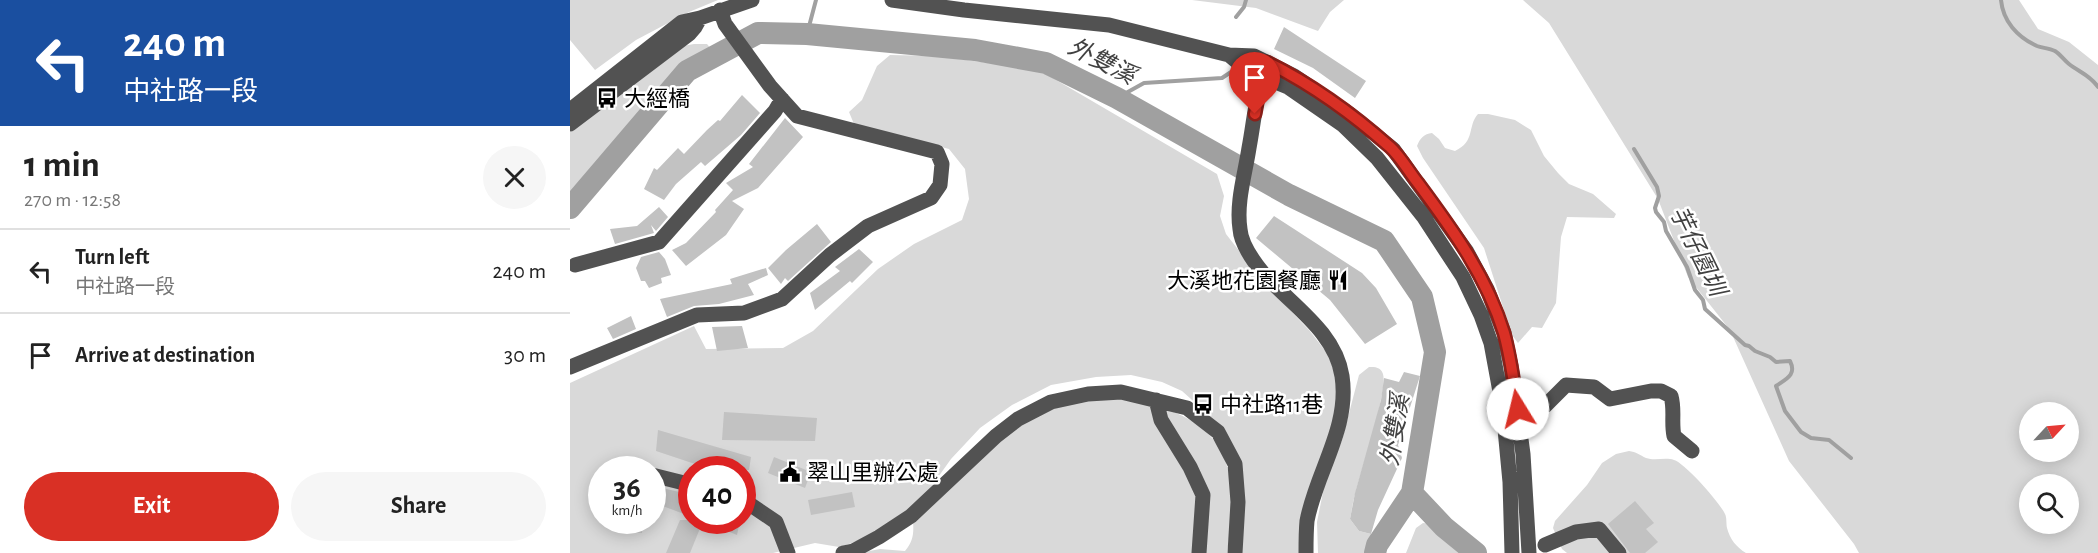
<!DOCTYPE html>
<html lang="en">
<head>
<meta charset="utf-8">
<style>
	:root { --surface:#fff; --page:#f6f6f6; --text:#222; --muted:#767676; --line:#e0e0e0; --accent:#d93025 }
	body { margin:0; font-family:"Alegreya Sans","Noto Sans TC",sans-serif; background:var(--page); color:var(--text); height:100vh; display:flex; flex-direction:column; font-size:22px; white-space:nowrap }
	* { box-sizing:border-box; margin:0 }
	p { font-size:20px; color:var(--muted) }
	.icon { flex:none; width:33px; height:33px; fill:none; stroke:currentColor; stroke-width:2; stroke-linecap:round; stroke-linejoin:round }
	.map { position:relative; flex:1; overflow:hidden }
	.panel { display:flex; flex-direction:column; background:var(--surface); width:570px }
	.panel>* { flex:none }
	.top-card { background:#1a4fa0; color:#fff; overflow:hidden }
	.needle { width:39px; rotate:64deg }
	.controls { position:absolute; left:1449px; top:402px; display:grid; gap:12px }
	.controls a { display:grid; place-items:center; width:60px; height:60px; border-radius:50%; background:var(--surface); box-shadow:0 3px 15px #0003; font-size:30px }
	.speed { position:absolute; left:18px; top:456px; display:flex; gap:12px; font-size:30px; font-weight:700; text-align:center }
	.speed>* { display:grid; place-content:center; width:78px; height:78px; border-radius:50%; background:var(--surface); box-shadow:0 3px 15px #0003; line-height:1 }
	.speed small { font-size:15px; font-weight:400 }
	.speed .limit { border:9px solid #d22; background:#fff; color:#111 }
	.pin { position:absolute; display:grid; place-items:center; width:51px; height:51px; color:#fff; margin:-62px -26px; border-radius:50% 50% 50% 0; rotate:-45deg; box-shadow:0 0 6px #0007 }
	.pin .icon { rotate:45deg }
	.me { position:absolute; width:66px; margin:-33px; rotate:351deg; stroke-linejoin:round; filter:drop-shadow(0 0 4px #0008) }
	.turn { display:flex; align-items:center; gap:21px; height:126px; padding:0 24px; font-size:27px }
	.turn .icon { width:78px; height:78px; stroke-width:2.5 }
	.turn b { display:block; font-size:42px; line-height:51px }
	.round { display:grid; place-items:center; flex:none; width:63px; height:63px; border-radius:32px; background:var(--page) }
	.head { display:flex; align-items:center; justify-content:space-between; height:102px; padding:0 24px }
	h1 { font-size:36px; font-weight:600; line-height:45px }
	.cta { display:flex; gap:12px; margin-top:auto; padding:12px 24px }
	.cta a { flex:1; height:69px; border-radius:36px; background:var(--accent); color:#fff; font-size:24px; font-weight:600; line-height:69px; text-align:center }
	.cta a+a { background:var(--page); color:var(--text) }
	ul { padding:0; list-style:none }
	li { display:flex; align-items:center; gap:18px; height:84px; padding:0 24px; border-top:2px solid var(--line) }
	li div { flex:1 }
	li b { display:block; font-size:22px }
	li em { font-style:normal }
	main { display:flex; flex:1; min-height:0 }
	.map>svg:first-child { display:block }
</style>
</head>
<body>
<main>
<section class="panel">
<div class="top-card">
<div class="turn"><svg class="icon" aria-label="left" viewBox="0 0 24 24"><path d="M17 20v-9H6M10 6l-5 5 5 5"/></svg><div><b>240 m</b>中社路一段</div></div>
</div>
<div class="head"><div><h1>1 min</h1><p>270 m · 12:58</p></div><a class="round"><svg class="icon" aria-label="close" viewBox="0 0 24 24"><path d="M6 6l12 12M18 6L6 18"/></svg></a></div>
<ul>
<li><svg class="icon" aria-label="left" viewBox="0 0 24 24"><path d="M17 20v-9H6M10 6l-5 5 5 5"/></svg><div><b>Turn left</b><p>中社路一段</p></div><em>240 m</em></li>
<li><svg class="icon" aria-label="arrive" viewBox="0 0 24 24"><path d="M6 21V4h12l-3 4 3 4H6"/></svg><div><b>Arrive at destination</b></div><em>30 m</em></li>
</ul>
<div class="cta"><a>Exit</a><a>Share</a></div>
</section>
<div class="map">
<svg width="1528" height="553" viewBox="0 0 1528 553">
	<rect width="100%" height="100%" fill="#fff"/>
	<path fill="#d9d9d9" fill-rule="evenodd" d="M0,0H148L119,12L66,40L25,70L0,40Z
		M622,0H774L760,12L748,31L686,8Z
		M953,0H1449L1468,29L1499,42L1528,65V553H1289L1284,544L1219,461L1160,330L1118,277L1088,199L979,23ZM1460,412H1498V452H1460ZM1460,484H1498V524H1460Z
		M124,44H137L142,50L138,54L116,63L0,195V132L20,113L113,46Z
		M320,55L368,56L469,70L647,174L654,196L650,216L656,234L695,284L739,330L757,353L766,375L768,405L732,553H670L672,497L640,416L612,391L592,382L561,375L526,377L481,385L442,405L410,428L381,459L361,487L348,502L307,533L279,544L269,547L245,543L203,553H0V383L124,326L136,349L213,348L243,331L308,269L344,244L392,220L399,199L395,169L379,149L284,124L279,112L292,100L307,66ZM32,470H82V520H32ZM122,470H172V520H122Z
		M908,114H918L945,120L961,130L974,156L988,173L999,184L1023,194L1046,214L1044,218L997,217L991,237L986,303L972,328L962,327L948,343L942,335L914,248L853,158L847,146C850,138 854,134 862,133L869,139L875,148L885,151C906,141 897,126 908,114Z
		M799,367C805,367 811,367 813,374C818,391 791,470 786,491C783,500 782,509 780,519L789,531L801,534V553H748L747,522L754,487L772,440L789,375Z
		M541,397C594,405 651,418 660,479C662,487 664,495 663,502C663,519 659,536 657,553H289L310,549L335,551C343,541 344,534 343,521L449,423L474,411L507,401Z
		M1059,451C1066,452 1070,455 1076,458C1085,461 1096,457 1104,460C1115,463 1150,503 1155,514C1157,518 1156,523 1157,528C1160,539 1166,547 1176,553H997L992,549L983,528L985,521L1017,485L1032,463L1046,454Z
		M853,523L862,524L898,553H836L846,528Z"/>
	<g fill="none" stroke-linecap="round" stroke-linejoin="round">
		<path stroke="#a0a0a0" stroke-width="4" d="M1431,0C1433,21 1447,37 1467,46C1472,48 1479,48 1485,51C1490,54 1494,60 1499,64C1509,72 1520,75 1528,87
			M666,17L674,7L676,0
			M237,34L246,0
			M547,98L574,83L652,78L664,70
			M1064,149L1087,187L1089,196L1085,208L1086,212L1094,222L1096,231L1117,267L1125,290L1133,300L1135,309L1175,345L1179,346L1185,351L1200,357L1206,362L1220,361C1227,375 1216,379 1206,386L1215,411L1231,432L1241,438L1259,440L1281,458"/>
		<path stroke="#a0a0a0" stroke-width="22" d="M0,208L117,71L188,33L237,34L405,50L476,63L547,98L719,195L814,241L852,297L865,352L842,493L807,545L805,553
			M842,493L874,527L906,553"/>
	</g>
	<path fill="#c2c2c2" d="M714,27L796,81L785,98L743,68L704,49Z
		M172,95L190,113L171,135L135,166L131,162L106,184L94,200L74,189L84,168L87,170L108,148L114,154L137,130L148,120L150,121Z
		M215,118L233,137L188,188L162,201L174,209L156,235L116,266L102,250L116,243L146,212L145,210L163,190L156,183L183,167L179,164Z
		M89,207L98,217L86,231L81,225L84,233L45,244L40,229L67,226Z
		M704,216L792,273L806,288L827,324L795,344L760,300L686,238Z
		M247,224L261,242L218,281L215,278L211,284L198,268L216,250Z
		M289,249L303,262L282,283L280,281L245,310L240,293L270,271L265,267Z
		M89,252L95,259L101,275L91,278L92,283L79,288L75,281H71L66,268L71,257Z
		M196,268L198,275L178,284L184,295L149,304L124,306L97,317L90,299L162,284L160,279Z
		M61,316L66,329L43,339L37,328Z
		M172,326L178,348L147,351L142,327Z
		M834,372L850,376L828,445L832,458L808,510L801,534L789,531L780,519L785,493L811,400L814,378L829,382Z
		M154,412L247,418L245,441L152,440Z
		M88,430L181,457L179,470H143L86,451Z
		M204,457L241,472L235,488L198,473Z
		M88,487L122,495V517L82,502Z
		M282,492L285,507L241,515L238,500Z
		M1065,501L1084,523L1076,529L1088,542L1075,553H1060L1038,524Z
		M48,520H73L72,533L46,530Z
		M110,520H170L167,535L133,521L120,553H96Z"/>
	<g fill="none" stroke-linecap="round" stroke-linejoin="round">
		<path stroke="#525252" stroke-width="15" d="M322,0L394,10L539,25L659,55L684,56L724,76L781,115L823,149L897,252L917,289L934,333L941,366L953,454L959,553
			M659,55L677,70L718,87L773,125L807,158L853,216L893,277L911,315L921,343L933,408L940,482L942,553
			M695,68C686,93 684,122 679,148C675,174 666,203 670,229C671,244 684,262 693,273C721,305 765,331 772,376C780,428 746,472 737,521C736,531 736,543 736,553
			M0,110L112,22L130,18L182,0
			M0,124L119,34L125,27L130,18
			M5,265L89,242L205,111L212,99
			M0,367L127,315L174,313L212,299L260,255L298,226L361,198L370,185L372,164L367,152L227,116L200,86L155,24L150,10
			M586,400L591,420L620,467L633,495L629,553
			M948,409L975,406L996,385L1024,387L1040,399L1081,391H1091L1101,396C1105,410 1101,422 1104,436L1122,451
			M55,467L63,470
			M82,475L122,485
			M172,499L206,522L218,553
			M975,545L1006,532L1029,529L1049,553
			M273,553L283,551L309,537L341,516L426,436L448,419L481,402L518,394L551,392L617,408L648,432L665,464L668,502L665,553"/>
	</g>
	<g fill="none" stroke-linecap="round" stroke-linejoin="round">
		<g stroke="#8d1f18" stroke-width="15">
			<path id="route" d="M685,114L692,76L697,62C741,84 783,114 820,147C831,157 839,172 848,183C883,230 917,277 934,333C941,358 944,384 948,409"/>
		</g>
		<use href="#route" stroke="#d93025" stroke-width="10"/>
	</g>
	<defs>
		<g id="bus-bare" transform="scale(1.62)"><path d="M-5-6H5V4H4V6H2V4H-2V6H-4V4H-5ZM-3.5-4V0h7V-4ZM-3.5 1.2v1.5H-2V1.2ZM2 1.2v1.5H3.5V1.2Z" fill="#000" stroke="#fff" stroke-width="2.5" paint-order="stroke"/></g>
		<g id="restaurant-bare" transform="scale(1.62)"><path d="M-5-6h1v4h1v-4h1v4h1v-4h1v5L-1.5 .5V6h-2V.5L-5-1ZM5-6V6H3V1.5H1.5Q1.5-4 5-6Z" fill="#000" stroke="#fff" stroke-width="2.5" paint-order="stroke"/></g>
		<g id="civic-bare" transform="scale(1.62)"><path d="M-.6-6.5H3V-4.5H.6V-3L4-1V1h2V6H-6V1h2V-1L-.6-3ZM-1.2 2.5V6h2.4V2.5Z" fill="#000" stroke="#fff" stroke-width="2.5" paint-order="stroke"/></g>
	</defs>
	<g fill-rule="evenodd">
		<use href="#bus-bare" x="37" y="98"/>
		<use href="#restaurant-bare" x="768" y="280"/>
		<use href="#bus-bare" x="633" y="404"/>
		<use href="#civic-bare" x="220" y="472"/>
	</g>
	<g text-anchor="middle" stroke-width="5" stroke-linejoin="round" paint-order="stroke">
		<g font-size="22" fill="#000" stroke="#fff" text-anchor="start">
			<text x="54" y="106">大經橋</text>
			<text x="751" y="288" text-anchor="end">大溪地花園餐廳</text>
			<text x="650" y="412">中社路11巷</text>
			<text x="237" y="480">翠山里辦公處</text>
		</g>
		<g font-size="24" font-style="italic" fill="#414141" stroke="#fff">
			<text transform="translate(532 61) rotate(27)" y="8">外雙溪</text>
			<text transform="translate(1128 251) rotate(64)" y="8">芋仔園圳</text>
			<text transform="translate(825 430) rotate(-81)" y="8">外雙溪</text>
		</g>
	</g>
</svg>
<div class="controls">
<a><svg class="needle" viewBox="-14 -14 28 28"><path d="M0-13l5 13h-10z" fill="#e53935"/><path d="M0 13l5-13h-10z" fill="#767676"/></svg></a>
<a><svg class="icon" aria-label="search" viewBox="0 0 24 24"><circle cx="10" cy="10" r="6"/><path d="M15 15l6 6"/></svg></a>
</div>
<div class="speed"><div>36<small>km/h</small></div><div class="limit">40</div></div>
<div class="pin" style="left:685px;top:114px;background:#d93025"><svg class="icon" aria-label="arrive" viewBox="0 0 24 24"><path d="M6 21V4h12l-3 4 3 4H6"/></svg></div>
<svg class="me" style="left:948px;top:409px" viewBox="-20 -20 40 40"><circle r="19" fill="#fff"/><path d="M0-13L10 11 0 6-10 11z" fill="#d93025"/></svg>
</div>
</main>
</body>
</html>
